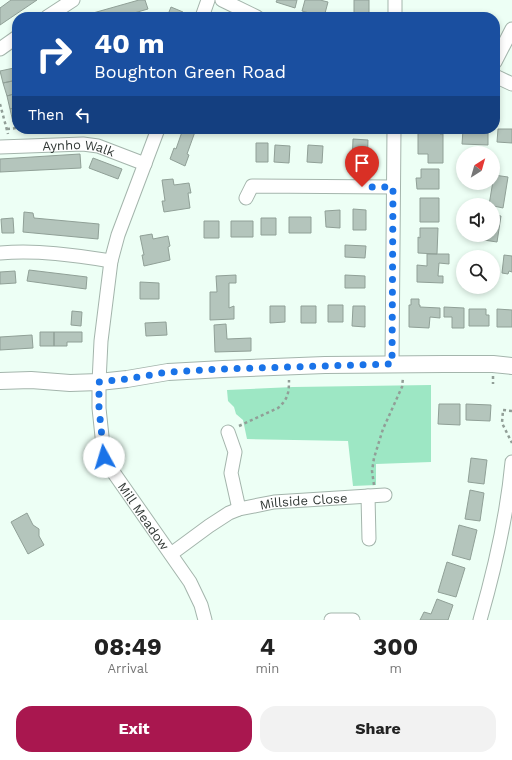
<!DOCTYPE html>
<html lang="en">
<head>
<meta charset="utf-8">
<style>
	:root { --surface:#fff; --page:#f2f2f2; --text:#222; --muted:#767676; --accent:#a9174f }
	body { margin:0; font-family:"Work Sans",sans-serif; background:var(--page); color:var(--text); height:100vh; display:flex; flex-direction:column; font-size:15px; white-space:nowrap }
	* { box-sizing:border-box; margin:0 }
	p { font-size:13px; color:var(--muted) }
	.icon { flex:none; width:22px; height:22px; fill:none; stroke:currentColor; stroke-width:2; stroke-linecap:round; stroke-linejoin:round }
	.map { position:relative; height:620px; overflow:hidden }
	.drawer { display:flex; flex-direction:column; background:var(--surface); flex:1 }
	.drawer>* { flex:none }
	.hud { position:absolute; left:12px; top:12px; width:488px; height:122px; border-radius:16px; box-shadow:0 2px 6px #0003; background:#1a4fa0; color:#fff; overflow:hidden }
	.needle { width:26px; rotate:37deg }
	.controls { position:absolute; left:456px; top:146px; display:grid; gap:8px }
	.controls a { display:grid; place-items:center; width:44px; height:44px; border-radius:50%; background:var(--surface); box-shadow:0 2px 6px #0003; font-size:20px }
	.pin { position:absolute; display:grid; place-items:center; width:34px; height:34px; color:#fff; margin:-41px -17px; border-radius:50% 50% 50% 0; rotate:-45deg; box-shadow:0 0 4px #0007 }
	.pin .icon { rotate:45deg }
	.me { position:absolute; width:44px; margin:-22px; rotate:354deg; stroke-linejoin:round; filter:drop-shadow(0 0 3px #0008) }
	.turn { display:flex; align-items:center; gap:14px; height:84px; padding:0 16px; font-size:18px }
	.turn .icon { width:52px; height:52px; stroke-width:2.5 }
	.turn b { display:block; font-size:28px; line-height:34px }
	.then { display:flex; align-items:center; height:38px; padding:0 16px; background:#0003; gap:8px; font-size:15px }
	.eta { display:flex; justify-content:space-evenly; align-items:center; height:68px; text-align:center }
	.eta b { font-size:24px; font-weight:700; line-height:28px }
	.primary-button { display:flex; gap:8px; margin-top:auto; padding:8px 16px }
	.primary-button a { flex:1; height:46px; border-radius:16px; background:var(--accent); color:#fff; font-size:16px; font-weight:700; line-height:46px; text-align:center }
	.primary-button a+a { background:var(--page); color:var(--text) }
	.map>svg:first-child { display:block }
</style>
</head>
<body>
<div class="map">
<svg width="512" height="620" viewBox="0 0 512 620">
	<rect width="100%" height="100%" fill="#edfff5"/>
	<path fill="#9de7c4" d="M431,385V462L376,464V485L353,486L348,441L247,439L243,420L236,414L234,407L228,401L227,390L293,387Z"/>
	<path fill="#b4c5bc" stroke="#90a097" d="M11,0H37L0,25V8Z
		M139,0H145L148,9L120,17H87L86,15Z
		M277,0H297L295,8L276,2Z
		M305,0H320L328,2L324,17L302,11Z
		M354,0H369V17H354Z
		M171,7L183,12L181,17H167Z
		M14,68L17,80L3,83L0,71Z
		M17,80V93L7,96L3,83Z
		M17,93V107L10,109L7,96Z
		M17,107V121L13,122L10,109Z
		M183,129H196L187,154L189,155L185,166L170,159L174,148L176,149Z
		M498,129H512V143L497,142Z
		M418,130H440V134H443V163H428V154H418Z
		M463,130L488,131V145L462,144Z
		M353,139L368,140L367,166H352Z
		M256,143H268V162H256Z
		M275,145L290,146L289,163L274,162Z
		M308,145L323,146L322,163L307,162Z
		M80,154L81,168L0,172V159Z
		M93,158L122,169L118,179L89,168Z
		M421,169H439V189H417L416,178H421Z
		M494,175L508,177L503,208L489,205Z
		M173,179L174,185L189,183L191,193H188L190,208L164,212L162,201H165L162,180Z
		M420,198H439V222H420Z
		M353,209L366,210V230H353Z
		M340,210V228L326,227L325,211Z
		M24,212L33,213L34,218L99,224L98,239L23,232Z
		M493,215L501,216L497,242L477,239L478,235H493Z
		M289,217H311V233H289Z
		M13,218L14,233H2L1,219Z
		M261,218H276V235H261Z
		M204,221H219V238H204Z
		M231,221H253V237H231Z
		M420,228H438L437,254L418,253V237L420,238Z
		M152,234L153,239L168,236L170,246L168,247L170,260L144,266L142,255H144L140,236Z
		M345,245L366,246L365,258L345,257Z
		M427,254H449V264L439,263L438,276H443V283L417,282V265L427,266Z
		M504,255L512,256V272L509,271L508,274L502,273Z
		M29,270L87,277L86,289L27,281Z
		M15,271L16,283L0,284V272Z
		M236,275V283H229V308L234,306V319L210,320V292H217L216,276Z
		M345,275L365,276V288H345Z
		M140,282L159,283V299H140Z
		M411,299H419V305H420V307L440,308V318L430,317L429,328L409,327V305H411Z
		M328,305H343V322H328Z
		M270,306H285V322L270,323Z
		M301,306H316V323H301Z
		M353,306H365V327L352,326Z
		M444,307L464,308V328H452V317H444Z
		M469,309H486V315H489V326H469Z
		M497,309L512,310V327H497Z
		M72,311L82,312L81,326L71,325Z
		M166,322L167,335L146,336L145,323Z
		M226,324L227,339L251,338V351L215,352L214,325Z
		M40,332H54V346H40Z
		M54,332H82V342H67V346H54Z
		M32,335L33,348L0,350V337Z
		M439,404H460V425L438,424Z
		M466,404L491,405L490,421L466,420Z
		M471,458L487,460L484,484L468,482Z
		M470,490L484,493L480,521L465,519Z
		M27,513L33,525L39,529V536L44,545L28,554L11,522Z
		M459,525L477,530L470,560L452,555Z
		M447,562L465,568L456,597L438,592Z
		M437,599L453,605L448,620H420L424,612L431,614Z"/>
	<g fill="none" stroke-linecap="round" stroke-linejoin="round">
		<g stroke="#a4b5ac" stroke-width="15">
			<g id="minor">
				<path d="M222,0L257,17"/>
				<path d="M47,17L73,0"/>
				<path d="M202,17L208,0"/>
				<path d="M395,17V0"/>
				<path d="M0,49L17,37"/>
				<path d="M495,62L512,29"/>
				<path d="M495,76L512,84"/>
				<path id="s1" d="M158,129L118,235L111,261L101,341L99,382V408L103,446L105,457L109,466L190,582L201,605L205,620"/>
				<path id="s2" d="M0,147L83,144L98,146L145,164"/>
				<path d="M246,198L252,186L393,187"/>
				<path d="M0,253C38,250 74,255 111,261"/>
				<path d="M392,364L394,129"/>
				<path d="M228,432L235,452L231,473L239,509"/>
				<path d="M368,496L369,539"/>
				<path id="s3" d="M171,554L209,526L229,513L239,509L274,502L385,495"/>
				<path d="M331,620H353"/>
				<path d="M480,620C495,568 507,516 512,462"/>
			</g>
		</g>
		<g stroke="#a4b5ac" stroke-width="18">
			<path id="tertiary" d="M0,381L31,380L70,383L99,382L127,379L168,372L223,369L325,365L444,364H493L512,366"/>
		</g>
		<path stroke="#919e97" stroke-width="2.5" stroke-dasharray="3 3" stroke-linecap="butt" d="M0,104L8,134
			M7,129L17,128
			M493,376V384
			M512,411L503,410L502,423L512,443
			M239,426L278,408C288,399 289,393 289,380
			M374,485L372,471L374,458L383,429L402,387L403,378"/>
		<use href="#minor" stroke="#fff" stroke-width="13"/>
		<use href="#tertiary" stroke="#fff" stroke-width="16"/>
	</g>
	<g fill="none" stroke-linecap="round" stroke-linejoin="round">
		<path stroke="#1a73e8" stroke-width="7" stroke-dasharray="0 12.6" d="M104,457L99,408V382L127,379L168,372L223,369L392,364L393,187H362"/>
	</g>
	<g text-anchor="middle" stroke-width="4" stroke-linejoin="round" paint-order="stroke">
		<g font-size="13" fill="#313835" stroke="#edfff5">
			<text dy="5" stroke="none"><textPath href="#s2" startOffset="79">Aynho Walk</textPath></text>
			<text dy="5" stroke="none"><textPath href="#s3" startOffset="147">Millside Close</textPath></text>
			<text dy="5" stroke="none"><textPath href="#s1" startOffset="408">Mill Meadow</textPath></text>
		</g>
	</g>
</svg>
<div class="controls">
<a><svg class="needle" viewBox="-14 -14 28 28"><path d="M0-13l5 13h-10z" fill="#e53935"/><path d="M0 13l5-13h-10z" fill="#767676"/></svg></a>
<a><svg class="icon" aria-label="sound" viewBox="0 0 24 24"><path d="M4 9h4l5-4v14l-5-4H4zM17 9q2 3 0 6"/></svg></a>
<a><svg class="icon" aria-label="search" viewBox="0 0 24 24"><circle cx="10" cy="10" r="6"/><path d="M15 15l6 6"/></svg></a>
</div>
<div class="pin" style="left:362px;top:187px;background:#d93025"><svg class="icon" aria-label="arrive" viewBox="0 0 24 24"><path d="M6 21V4h12l-3 4 3 4H6"/></svg></div>
<svg class="me" style="left:104px;top:457px" viewBox="-20 -20 40 40"><circle r="19" fill="#fff"/><path d="M0-13L10 11 0 6-10 11z" fill="#1a73e8"/></svg>
<div class="hud">
<div class="turn"><svg class="icon" aria-label="right" viewBox="0 0 24 24"><path d="M7 20v-9h11M14 6l5 5-5 5"/></svg><div><b>40 m</b>Boughton Green Road</div></div>
<div class="then">Then<svg class="icon" aria-label="left" viewBox="0 0 24 24"><path d="M17 20v-9H6M10 6l-5 5 5 5"/></svg></div>
</div>
</div>
<section class="drawer">
<div class="eta">
<div><b>08:49</b><p>Arrival</p></div>
<div><b>4</b><p>min</p></div>
<div><b>300</b><p>m</p></div>
</div>
<div class="primary-button"><a>Exit</a><a>Share</a></div>
</section>
</body>
</html>
